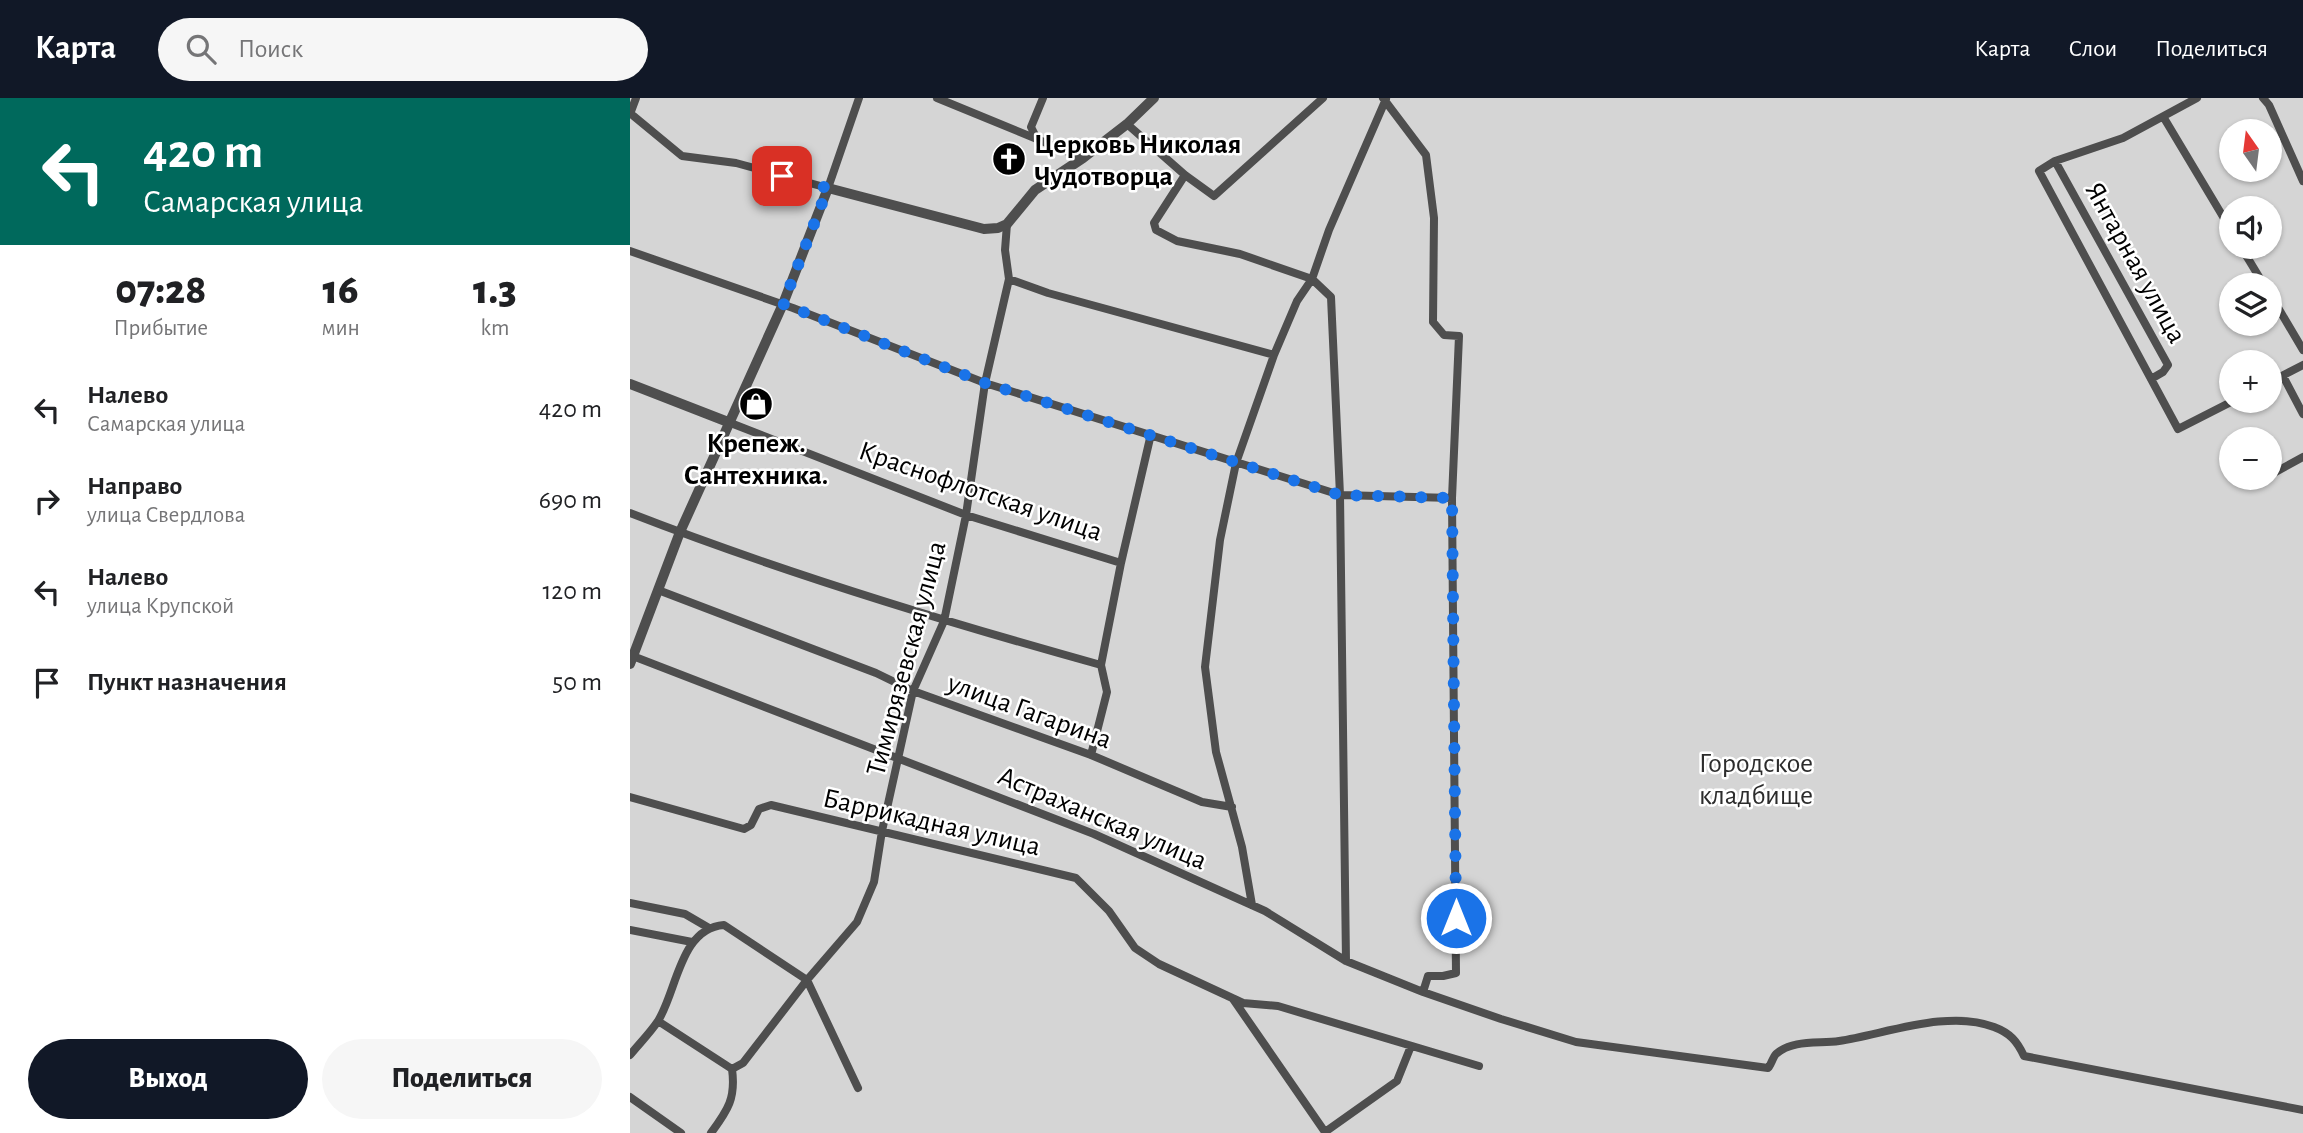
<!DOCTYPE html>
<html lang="ru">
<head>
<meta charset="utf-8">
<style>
	:root { --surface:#fff; --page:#f6f6f6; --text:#202124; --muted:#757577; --accent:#111827 }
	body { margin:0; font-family:"Alegreya Sans",sans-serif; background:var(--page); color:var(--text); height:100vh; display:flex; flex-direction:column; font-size:26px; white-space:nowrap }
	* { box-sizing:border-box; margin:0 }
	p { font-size:23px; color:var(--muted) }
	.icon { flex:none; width:38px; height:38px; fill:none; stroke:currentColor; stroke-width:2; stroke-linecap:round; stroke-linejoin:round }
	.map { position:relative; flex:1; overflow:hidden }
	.panel { display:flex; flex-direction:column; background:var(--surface); width:630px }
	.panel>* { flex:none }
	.guide { background:#00695c; color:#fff; overflow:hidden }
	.needle { width:46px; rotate:346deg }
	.controls { position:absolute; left:1589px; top:21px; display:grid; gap:14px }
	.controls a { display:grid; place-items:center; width:63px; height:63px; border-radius:50%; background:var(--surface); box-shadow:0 2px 5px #0004; font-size:35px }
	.pin { position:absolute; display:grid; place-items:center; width:60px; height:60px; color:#fff; margin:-30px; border-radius:14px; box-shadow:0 4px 10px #0006 }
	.me { position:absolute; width:77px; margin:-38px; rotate:0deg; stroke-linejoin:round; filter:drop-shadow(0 0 5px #0008) }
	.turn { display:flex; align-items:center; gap:24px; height:147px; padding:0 28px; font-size:32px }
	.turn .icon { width:91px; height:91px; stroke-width:2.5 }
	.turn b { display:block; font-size:49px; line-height:60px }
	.eta { display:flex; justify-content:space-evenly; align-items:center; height:119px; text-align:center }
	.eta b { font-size:42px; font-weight:800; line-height:49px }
	.action { display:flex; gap:14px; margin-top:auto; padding:14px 28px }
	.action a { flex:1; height:80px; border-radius:42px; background:var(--accent); color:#fff; font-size:28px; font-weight:800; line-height:80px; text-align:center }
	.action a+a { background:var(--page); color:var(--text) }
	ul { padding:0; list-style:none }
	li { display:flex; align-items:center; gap:21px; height:91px; padding:0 28px }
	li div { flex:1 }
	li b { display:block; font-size:26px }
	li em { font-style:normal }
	header { display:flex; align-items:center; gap:42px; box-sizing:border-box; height:98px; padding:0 35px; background:var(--accent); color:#fff }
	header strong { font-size:33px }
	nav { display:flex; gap:38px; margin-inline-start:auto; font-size:24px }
	.search { width:490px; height:63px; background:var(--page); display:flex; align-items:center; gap:18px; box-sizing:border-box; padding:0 24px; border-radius:38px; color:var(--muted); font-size:26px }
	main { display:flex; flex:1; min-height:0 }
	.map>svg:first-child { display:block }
</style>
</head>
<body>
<header>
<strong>Карта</strong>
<div class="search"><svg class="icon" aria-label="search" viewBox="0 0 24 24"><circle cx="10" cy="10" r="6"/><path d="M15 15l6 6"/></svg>Поиск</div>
<nav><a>Карта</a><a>Слои</a><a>Поделиться</a></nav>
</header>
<main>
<section class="panel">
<div class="guide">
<div class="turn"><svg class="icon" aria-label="left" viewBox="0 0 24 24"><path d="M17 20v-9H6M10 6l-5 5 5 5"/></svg><div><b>420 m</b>Самарская улица</div></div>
</div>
<div class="eta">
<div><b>07:28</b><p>Прибытие</p></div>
<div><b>16</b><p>мин</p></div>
<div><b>1.3</b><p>km</p></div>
</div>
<ul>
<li><svg class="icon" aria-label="left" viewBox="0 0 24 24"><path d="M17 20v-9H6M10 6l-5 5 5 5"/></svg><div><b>Налево</b><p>Самарская улица</p></div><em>420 m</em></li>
<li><svg class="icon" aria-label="right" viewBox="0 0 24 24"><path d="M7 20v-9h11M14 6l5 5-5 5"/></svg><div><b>Направо</b><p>улица Свердлова</p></div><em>690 m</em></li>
<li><svg class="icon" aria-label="left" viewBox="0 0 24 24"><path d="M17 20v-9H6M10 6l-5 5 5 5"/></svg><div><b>Налево</b><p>улица Крупской</p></div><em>120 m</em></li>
<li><svg class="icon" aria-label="arrive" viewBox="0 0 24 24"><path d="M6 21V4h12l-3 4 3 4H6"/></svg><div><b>Пункт назначения</b></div><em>50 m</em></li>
</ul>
<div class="action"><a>Выход</a><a>Поделиться</a></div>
</section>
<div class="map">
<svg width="1673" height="1035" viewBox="0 0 1673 1035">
	<rect width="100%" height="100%" fill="#fff"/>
	<path fill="#d5d5d5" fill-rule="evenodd" d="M0,0H1673V1035H0ZM1601,33H1640V72H1601ZM1601,110H1640V149H1601ZM1601,187H1640V226H1601ZM1601,264H1640V303H1601ZM1601,341H1640V380H1601Z"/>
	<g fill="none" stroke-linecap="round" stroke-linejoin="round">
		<path stroke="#4e4e4e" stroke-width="8" d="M307,0L453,60
			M753,0L796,57L804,120L803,224L814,237L829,238L822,400L826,875L813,878H798L793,894
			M1567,0L1493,40L1425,63L1409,73L1548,331L1603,303
			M1633,0L1639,7L1673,83
			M0,15L52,58L106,65L198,90L229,0
			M0,16L6,0
			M1534,20L1601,132
			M497,26L555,77L584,98L693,0
			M408,43L401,29L413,0
			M1425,63L1538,267L1533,274L1521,281
			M555,77L524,125L526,132L547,143L610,156L682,181L701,199L710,397L716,863
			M1611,149L1634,187
			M0,153L163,210L355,285L710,397L822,400
			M379,181L418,195L644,257
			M1640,196L1673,252
			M1653,278L1673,316
			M1640,284L1673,267
			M98,324L336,417L491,465
			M1640,377L1673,359
			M1622,387L1636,380
			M0,415C154,475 312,523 471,567
			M28,492L246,575L283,593L461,657L572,704L602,709
			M0,557L464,736L635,813L716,863L793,894L871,921L946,944L1138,970C1141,967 1143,959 1146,956C1163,941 1189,946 1209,943C1255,936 1319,911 1364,929C1380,935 1387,943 1394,958L1673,1012
			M461,657L477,594L471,567L491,465L521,336
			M0,699L114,731L121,727L129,711L141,707L446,780L479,813L505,850L529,866L613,905L648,908L849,968
			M0,805L55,816L79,830
			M622,807L612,749L586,654L575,569L590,442L606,365L644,257L667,203L682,181L699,132L756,1
			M0,832L62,844
			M603,901L695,1034L767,983L781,948
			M28,923L102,971
			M0,957C9,946 20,935 28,923C47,893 50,830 94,827L177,882L228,990
			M0,999L51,1035
			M81,1035C98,1012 106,1000 102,971L113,965L177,882L227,824L244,784L252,733L283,593L314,523L336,417L355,285L379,181L375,152L377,126"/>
		<path stroke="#4e4e4e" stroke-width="10" d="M0,286L98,324
			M0,566L50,434L153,206L198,90L354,131L368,130L377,126L405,92L453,60L497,26L524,0"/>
	</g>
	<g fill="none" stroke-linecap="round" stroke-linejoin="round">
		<path stroke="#1a73e8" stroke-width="12" stroke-dasharray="0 21.6" d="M152,78L198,90L153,206L355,285L710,397L822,400L826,820"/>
	</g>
	<defs>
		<g id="church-disc" transform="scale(1.75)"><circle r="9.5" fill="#000" stroke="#fff"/><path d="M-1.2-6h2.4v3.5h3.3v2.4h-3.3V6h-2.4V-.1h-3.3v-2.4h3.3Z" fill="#fff"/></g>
		<g id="shop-disc" transform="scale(1.75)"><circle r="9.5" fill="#000" stroke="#fff"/><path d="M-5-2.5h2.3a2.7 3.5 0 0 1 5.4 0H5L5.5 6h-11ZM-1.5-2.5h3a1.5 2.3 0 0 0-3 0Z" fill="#fff"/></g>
	</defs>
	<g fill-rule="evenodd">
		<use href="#church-disc" x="379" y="61"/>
		<use href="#shop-disc" x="126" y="306"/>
	</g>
	<g text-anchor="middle" stroke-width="5" stroke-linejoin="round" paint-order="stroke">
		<g font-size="28" font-weight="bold" fill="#000" stroke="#fff" text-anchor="start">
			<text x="404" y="55">Церковь Николая<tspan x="404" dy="32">Чудотворца</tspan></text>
			<text x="126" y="354" text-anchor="middle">Крепеж.<tspan x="126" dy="32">Сантехника.</tspan></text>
		</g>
		<g font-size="28" fill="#000" stroke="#fff">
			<text transform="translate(1507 164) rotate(61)" y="10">Янтарная улица</text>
			<text transform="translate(351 392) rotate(19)" y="10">Краснофлотская улица</text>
			<text transform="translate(275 560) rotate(-75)" y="10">Тимирязевская улица</text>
			<text transform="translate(400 612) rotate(20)" y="10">улица Гагарина</text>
			<text transform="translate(473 719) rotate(23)" y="10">Астраханская улица</text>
			<text transform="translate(302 723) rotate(13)" y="10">Баррикадная улица</text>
		</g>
		<g font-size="28" fill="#2c2c2c" stroke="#fff">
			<text x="1126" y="674">Городское<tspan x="1126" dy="32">кладбище</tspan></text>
		</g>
	</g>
</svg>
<div class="controls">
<a><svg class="needle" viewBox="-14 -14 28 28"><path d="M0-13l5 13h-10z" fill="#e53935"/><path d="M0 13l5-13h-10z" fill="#757577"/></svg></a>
<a><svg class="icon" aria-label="sound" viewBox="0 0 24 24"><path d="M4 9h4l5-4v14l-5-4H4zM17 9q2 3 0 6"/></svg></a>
<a><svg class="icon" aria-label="layers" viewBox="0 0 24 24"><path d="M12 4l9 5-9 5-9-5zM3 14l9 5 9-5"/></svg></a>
<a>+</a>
<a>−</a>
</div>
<div class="pin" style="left:152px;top:78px;background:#d93025"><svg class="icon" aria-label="arrive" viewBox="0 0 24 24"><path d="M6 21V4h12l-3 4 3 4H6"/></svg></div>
<svg class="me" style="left:826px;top:820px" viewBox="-20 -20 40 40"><circle r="17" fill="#1a73e8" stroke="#fff" stroke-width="3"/><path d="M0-11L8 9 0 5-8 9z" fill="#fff"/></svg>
</div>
</main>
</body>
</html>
